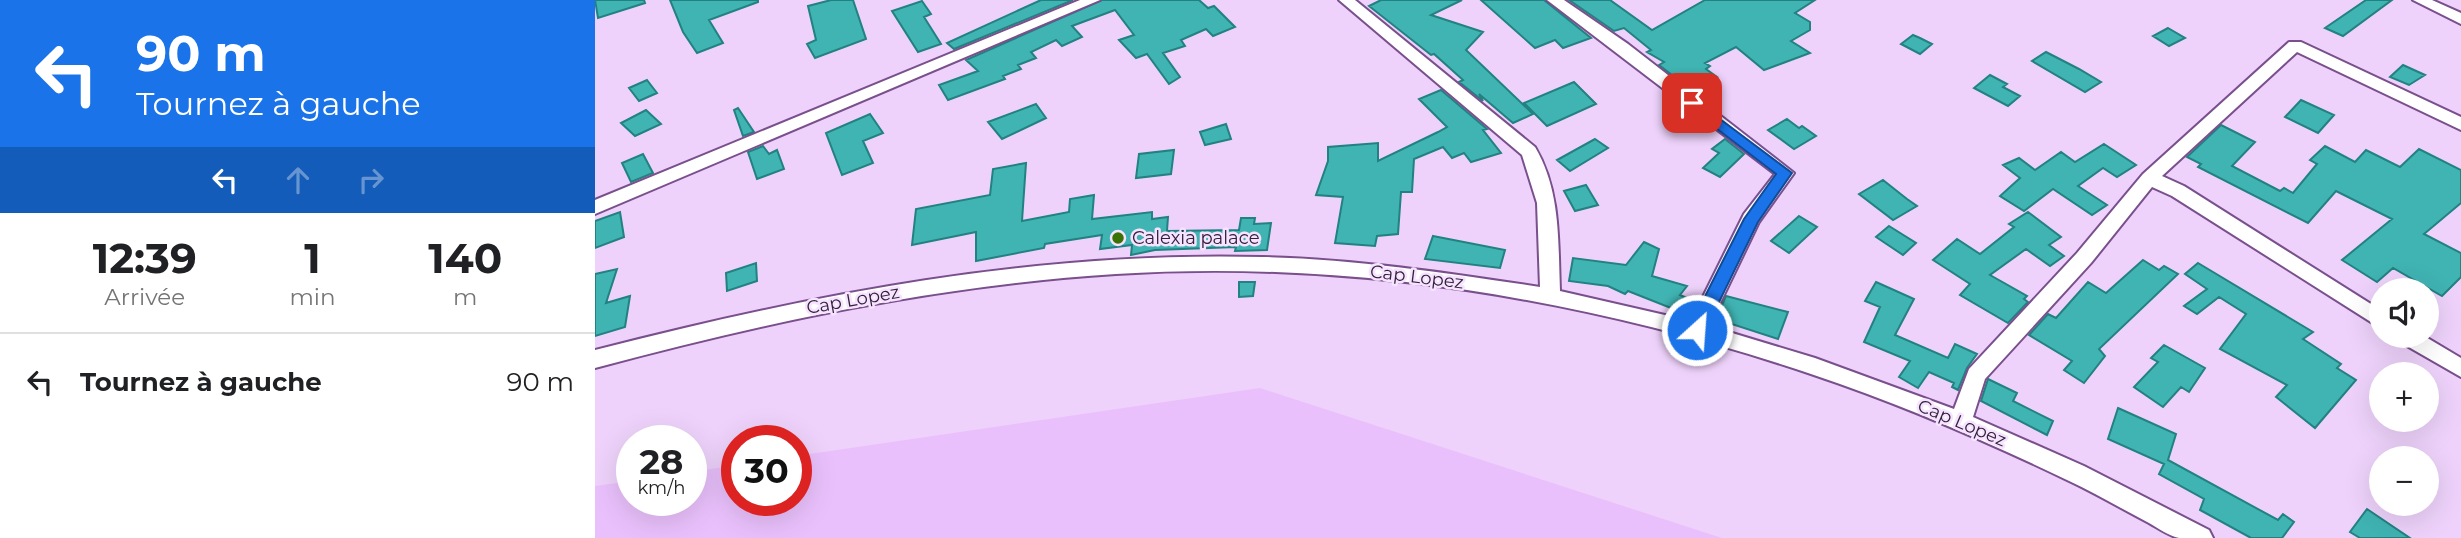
<!DOCTYPE html>
<html lang="fr">
<head>
<meta charset="utf-8">
<style>
	:root { --surface:#fff; --page:#f6f6f6; --text:#202124; --muted:#757577; --line:#e0e0e0 }
	body { margin:0; font-family:Montserrat,sans-serif; background:var(--page); color:var(--text); height:100vh; display:flex; flex-direction:column; font-size:26px; white-space:nowrap }
	* { box-sizing:border-box; margin:0 }
	p { font-size:23px; color:var(--muted) }
	.icon { flex:none; width:38px; height:38px; fill:none; stroke:currentColor; stroke-width:2; stroke-linecap:round; stroke-linejoin:round }
	.map { position:relative; flex:1; overflow:hidden }
	.details { display:flex; flex-direction:column; background:var(--surface); width:595px }
	.details>* { flex:none }
	.guide { background:#1a73e8; color:#fff; overflow:hidden }
	.fabs { position:absolute; left:1774px; top:278px; display:grid; gap:14px }
	.fabs a { display:grid; place-items:center; width:70px; height:70px; border-radius:50%; background:var(--surface); box-shadow:0 7px 28px #0002; font-size:35px }
	.speed { position:absolute; left:21px; top:425px; display:flex; gap:14px; font-size:35px; font-weight:700; text-align:center }
	.speed>* { display:grid; place-content:center; width:91px; height:91px; border-radius:50%; background:var(--surface); box-shadow:0 7px 28px #0002; line-height:1 }
	.speed small { font-size:18px; font-weight:400 }
	.speed .limit { border:10px solid #d22; background:#fff; color:#111 }
	.pin { position:absolute; display:grid; place-items:center; width:60px; height:60px; color:#fff; margin:-30px; border-radius:14px; box-shadow:0 4px 10px #0006 }
	.me { position:absolute; width:77px; margin:-38px; rotate:26deg; stroke-linejoin:round; filter:drop-shadow(0 0 5px #0008) }
	.turn { display:flex; align-items:center; gap:24px; height:147px; padding:0 21px; font-size:32px }
	.turn .icon { width:91px; height:91px; stroke-width:2.5 }
	.turn b { display:block; font-size:49px; line-height:60px }
	.lanes { display:flex; align-items:center; height:66px; padding:0 21px; background:#0003; justify-content:center; gap:35px; direction:ltr }
	.lanes .off { opacity:.35 }
	.eta { display:flex; justify-content:space-evenly; align-items:center; height:119px; text-align:center }
	.eta b { font-size:42px; font-weight:700; line-height:49px }
	ul { padding:0; list-style:none }
	li { display:flex; align-items:center; gap:21px; height:98px; padding:0 21px; border-top:2px solid var(--line) }
	li div { flex:1 }
	li b { display:block; font-size:26px }
	li em { font-style:normal }
	main { display:flex; flex:1; min-height:0 }
	.map>svg:first-child { display:block }
</style>
</head>
<body>
<main>
<section class="details">
<div class="guide">
<div class="turn"><svg class="icon" aria-label="left" viewBox="0 0 24 24"><path d="M17 20v-9H6M10 6l-5 5 5 5"/></svg><div><b>90 m</b>Tournez à gauche</div></div>
<div class="lanes"><svg class="icon" aria-label="left" viewBox="0 0 24 24"><path d="M17 20v-9H6M10 6l-5 5 5 5"/></svg><svg class="icon off" aria-label="ahead" viewBox="0 0 24 24"><path d="M12 20V5M6 11l6-6 6 6"/></svg><svg class="icon off" aria-label="right" viewBox="0 0 24 24"><path d="M7 20v-9h11M14 6l5 5-5 5"/></svg></div>
</div>
<div class="eta">
<div><b>12:39</b><p>Arrivée</p></div>
<div><b>1</b><p>min</p></div>
<div><b>140</b><p>m</p></div>
</div>
<ul>
<li><svg class="icon" aria-label="left" viewBox="0 0 24 24"><path d="M17 20v-9H6M10 6l-5 5 5 5"/></svg><div><b>Tournez à gauche</b></div><em>90 m</em></li>
</ul>
</section>
<div class="map">
<svg width="1866" height="538" viewBox="0 0 1866 538">
	<rect width="100%" height="100%" fill="#eed2fb"/>
	<path fill="#eac0fc" d="M665,388L1127,538H0V486L37,481V500H96V472L142,465V500H201V456Z"/>
	<path fill="#40b3b3" stroke="#228181" stroke-width="2" d="M0,0H49L50,3L3,18Z
		M75,0H163V2L114,20L128,43L102,53L88,32Z
		M236,0H258L271,39L220,58L212,44L221,40L213,6Z
		M446,0H478L359,49L352,43Z
		M507,0H604L613,8L619,6L640,27L618,36L611,29L586,40L590,46L568,53L585,77L574,84L552,54L541,58L524,40L539,35L520,10L477,26L487,37L467,46L461,40L436,52L441,58L423,65L426,69L408,76L410,79L353,100L344,85L383,71L371,60Z
		M786,0H867L836,15L888,32L871,50L938,114L918,123L884,94L888,101L864,82L868,80L839,54L836,55L774,6Z
		M886,0H949L996,38L968,48L960,40L940,48Z
		M974,0H1015L1057,30L1110,0H1220L1200,13L1215,22V30L1196,41L1215,53L1169,70L1141,47L1110,63L1115,66L1111,69L1122,77L1094,88L1064,65L1069,62L1052,52L1056,50L1029,28L1019,31Z
		M1771,0H1797L1748,36L1730,28Z
		M327,1L336,14L329,17L346,44L323,52L297,11Z
		M1573,28L1590,38L1574,46L1558,36Z
		M1318,35L1325,38L1337,44L1325,54L1306,44Z
		M1451,52L1484,69L1506,82L1490,92L1437,61Z
		M1808,65L1830,75L1814,85L1795,77Z
		M1395,75L1412,84L1408,87L1425,96L1413,106L1379,88Z
		M52,80L62,93L44,101L34,88Z
		M979,82L1001,104L952,126L929,103Z
		M846,90L892,129L888,130L906,153L876,162L869,153L857,158L848,147L819,159L817,192H806L803,234L782,236L780,246L740,243L748,197L721,195L733,161V147L783,143V161L843,132L852,127L824,99Z
		M1706,100L1739,115L1723,133L1690,117Z
		M441,104L451,118L407,139L393,122Z
		M143,108L159,132L148,136L139,110Z
		M51,110L66,124L40,136L26,123Z
		M275,114L288,133L268,141L278,163L247,175L231,133Z
		M1192,119L1204,128L1207,126L1221,136L1199,149L1173,130Z
		M631,124L636,139L610,145L605,132Z
		M1626,125L1660,142L1637,166L1685,191L1689,188L1698,193L1722,164L1715,160L1730,146L1760,162L1771,150L1805,167L1824,149L1866,170V203L1829,234L1866,253V277L1847,296L1798,268L1782,282L1747,260L1797,219L1741,191L1713,223L1603,167L1606,164L1592,157Z
		M1000,139L1013,148L975,171L962,160Z
		M1130,139L1149,154L1125,177L1108,168L1124,153L1117,149Z
		M1509,144L1541,165L1522,177L1508,168L1483,186L1512,205L1497,215L1458,189L1429,211L1405,196L1425,178L1408,165L1424,158L1440,170L1466,152L1480,162Z
		M168,146L174,154L182,150L189,169L162,179L153,152Z
		M579,150L576,174L541,178L544,154Z
		M48,154L58,173L36,182L27,163Z
		M431,163L427,221L474,212L475,199L499,195L497,219L557,212V219L573,217L572,231L644,230L646,218H660L659,224L676,223L672,250L640,251L641,247L560,250L536,255L537,245L505,249L507,235L450,244L449,248L381,261V232L317,245L321,209L395,195L398,169Z
		M1288,180L1312,199L1322,206L1298,220L1264,194Z
		M991,185L1003,205L980,211L969,191Z
		M25,212L29,237L0,248V221Z
		M1433,212L1466,237L1454,245L1469,256L1455,266L1431,249L1395,275L1432,296L1429,299L1433,302L1413,323L1365,295L1375,284L1338,260L1362,239L1385,254L1419,227L1414,224Z
		M1204,216L1222,227L1194,253L1176,241Z
		M1294,226L1321,243L1308,255L1281,237Z
		M838,236L910,250L905,268L830,259Z
		M1049,242L1064,249L1057,276L1092,286L1085,295L1099,301L1091,314L1033,291L1030,294L1013,286L974,281L978,258L1031,265Z
		M1548,260L1564,270L1569,266L1583,274L1504,349L1510,356L1489,383L1469,370L1477,361L1434,335L1453,314L1461,318L1493,282L1511,293Z
		M161,263L162,281L132,291L131,273Z
		M1603,263L1718,332L1708,339L1746,364L1742,368L1761,380L1720,428L1681,397L1692,385L1625,349L1651,314L1624,297L1602,314L1589,306L1612,289L1590,274Z
		M22,269L11,303L35,296L30,327L0,336V274Z
		M644,282H660L658,296L644,297Z
		M1281,282L1319,299L1300,335L1353,358L1360,344L1382,354L1372,368L1363,390L1357,387L1359,383L1334,372L1323,388L1304,377L1315,361L1269,342L1285,307L1270,301Z
		M1131,296L1193,312L1183,339L1121,319Z
		M1569,345L1610,368L1594,392L1586,387L1568,407L1539,387L1563,362L1556,358Z
		M1393,379L1422,393L1418,401L1458,421L1452,435L1386,401Z
		M1523,408L1581,434L1573,460L1683,520L1688,514L1699,522L1687,538H1656L1605,510L1609,499L1564,474L1569,464L1513,439Z
		M1772,509L1815,538H1765L1755,532Z"/>
	<g fill="none" stroke-linecap="round" stroke-linejoin="round">
		<g stroke="#794f8c" stroke-width="4">
			<path id="minor" d="M485,0H505L0,214V200Z
				M744,0H760L940,147C966,191 963,241 965,291L1096,321L1149,214L1180,174L952,0H969L1033,44L1199,173L1164,222L1114,326L1220,358L1359,409L1374,369L1482,253L1548,174L1694,42H1706L1866,117V130L1702,52L1567,176L1589,186L1787,311V329L1577,196L1557,187L1496,263L1390,379L1378,417L1489,466L1614,530L1618,538C1607,538 1594,538 1584,538C1574,536 1563,528 1554,523C1527,509 1500,493 1472,480C1389,440 1303,403 1216,374C994,299 755,259 521,274C344,285 171,322 0,368V350C218,294 440,251 667,257C760,259 853,273 945,287L942,203L927,155Z
				M1818,0H1837L1866,13V24Z
				M1802,336H1829L1866,358V377L1805,342Z"/>
		</g>
		<use href="#minor" fill="#fff" fill-rule="evenodd"/>
	</g>
	<path fill="#1a73e8" stroke="#114b97" stroke-width="2" d="M1097,98L1197,173L1163,222L1108,335L1102,337L1093,330L1149,219L1181,174L1092,106V100Z"/>
	<circle fill="#3a7304" stroke="#f6e3ff" stroke-width="2.5" cx="523" cy="238" r="7"/>
	<g text-anchor="middle" stroke-width="5" stroke-linejoin="round" paint-order="stroke">
		<g font-size="18" fill="#32203a" stroke="#f6e3ff" text-anchor="start">
			<text x="537" y="244">Calexia palace</text>
		</g>
		<g font-size="18" fill="#32203a" stroke="#f6e3ff">
			<text transform="translate(822 277) rotate(7)" y="6">Cap Lopez</text>
			<text transform="translate(258 300) rotate(-10)" y="6">Cap Lopez</text>
			<text transform="translate(1367 423) rotate(23)" y="6">Cap Lopez</text>
		</g>
	</g>
</svg>
<div class="fabs">
<a><svg class="icon" aria-label="sound" viewBox="0 0 24 24"><path d="M4 9h4l5-4v14l-5-4H4zM17 9q2 3 0 6"/></svg></a>
<a>+</a>
<a>−</a>
</div>
<div class="speed"><div>28<small>km/h</small></div><div class="limit">30</div></div>
<div class="pin" style="left:1097px;top:103px;background:#d93025"><svg class="icon" aria-label="arrive" viewBox="0 0 24 24"><path d="M6 21V4h12l-3 4 3 4H6"/></svg></div>
<svg class="me" style="left:1102px;top:330px" viewBox="-20 -20 40 40"><circle r="17" fill="#1a73e8" stroke="#fff" stroke-width="3"/><path d="M0-11L8 9 0 5-8 9z" fill="#fff"/></svg>
</div>
</main>
</body>
</html>
